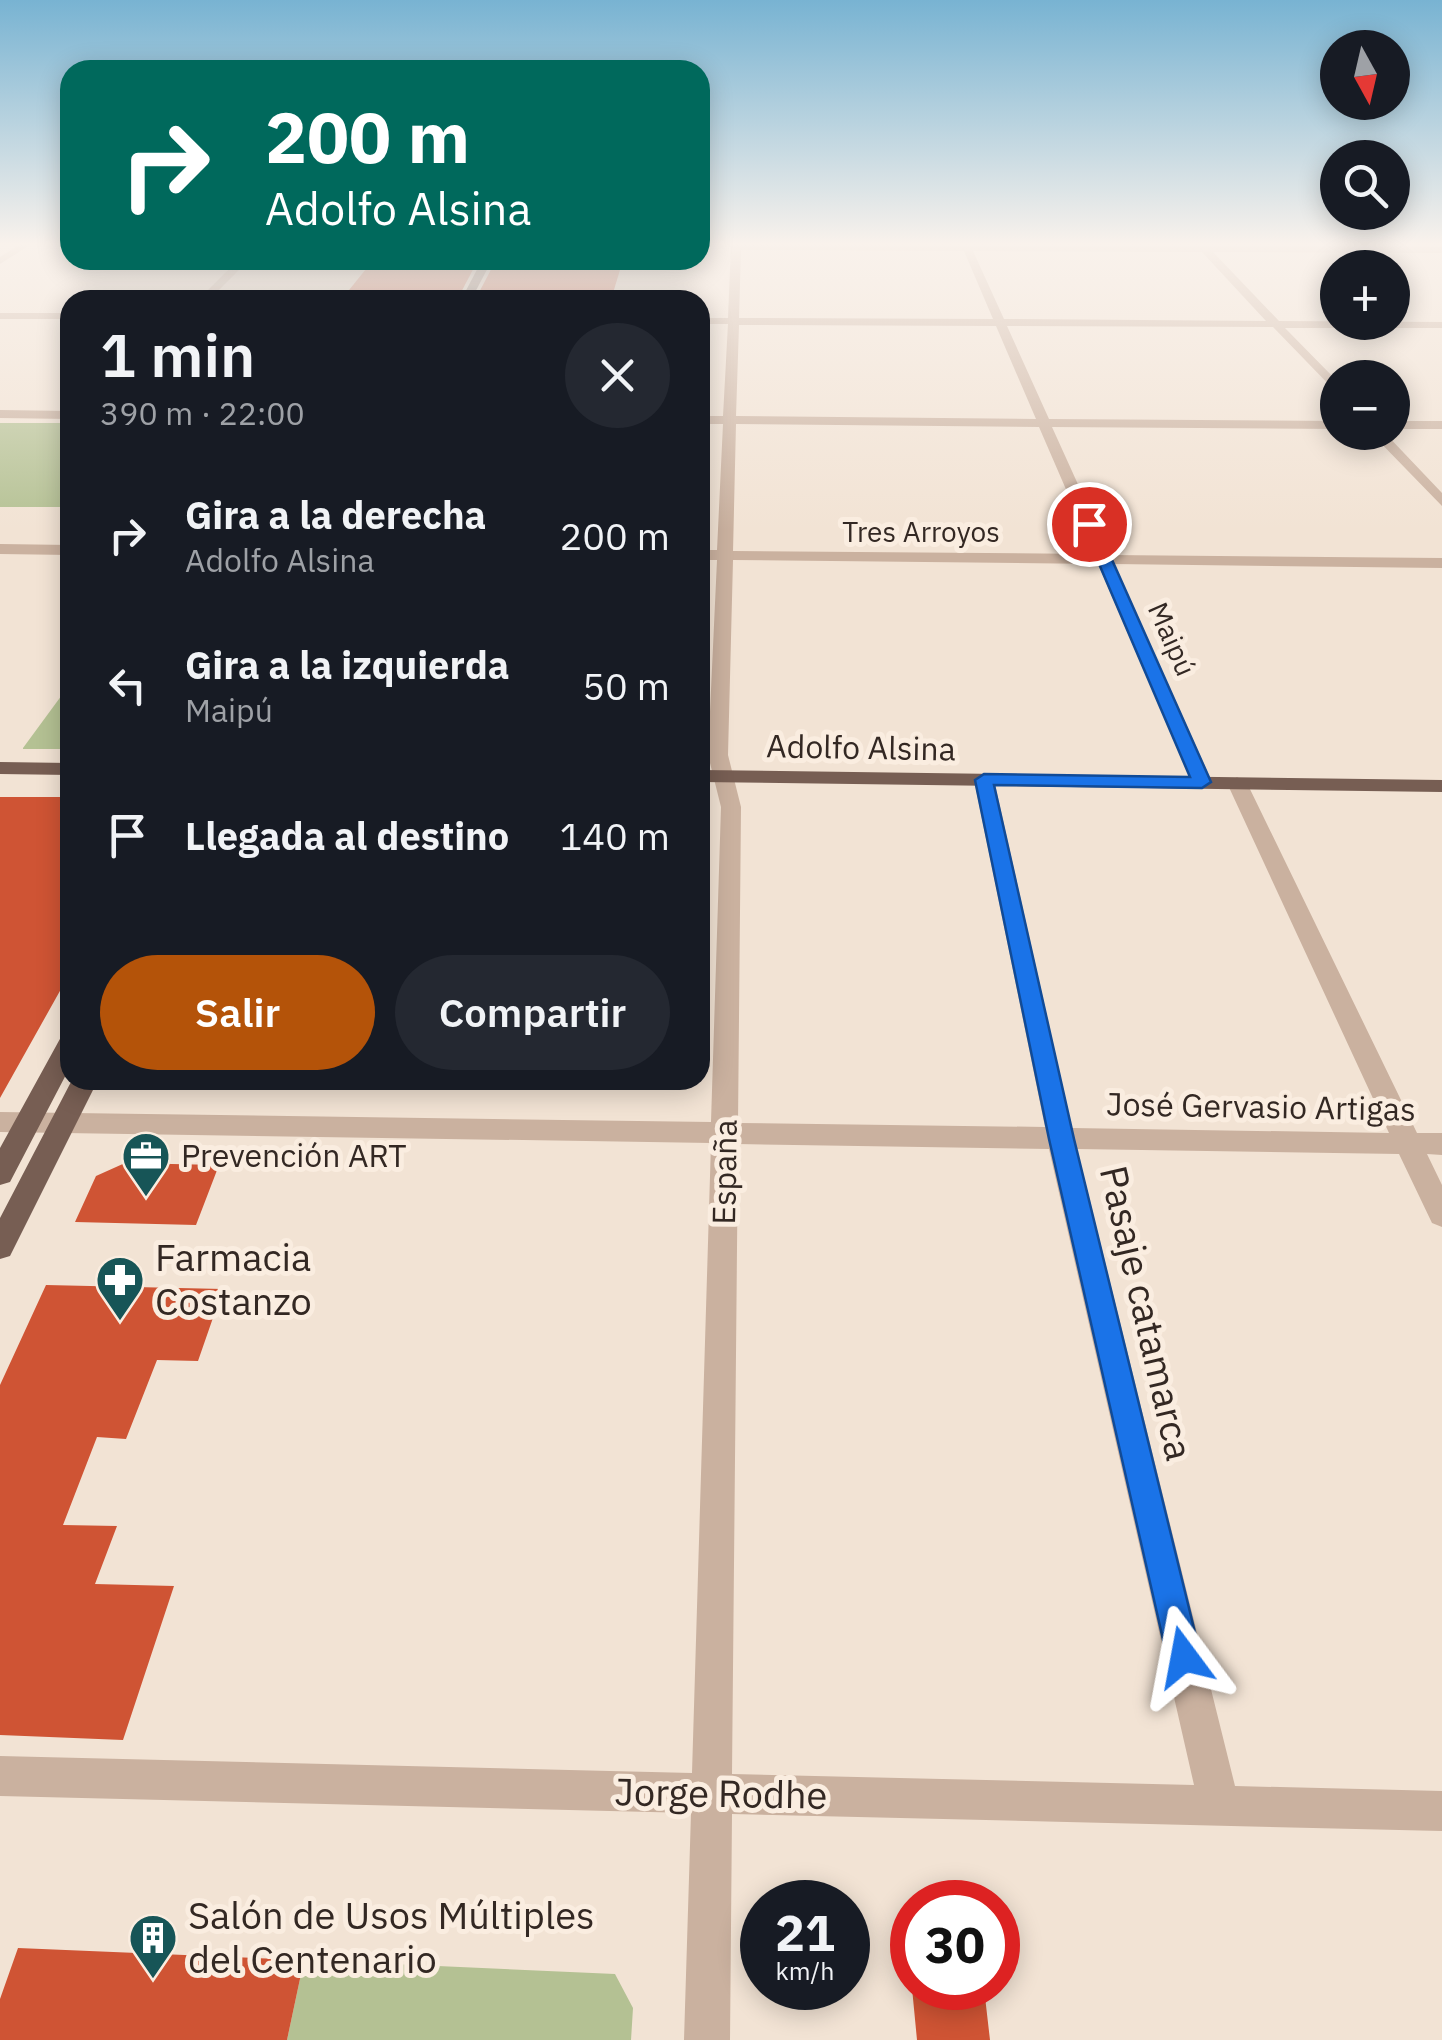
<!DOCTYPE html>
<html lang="es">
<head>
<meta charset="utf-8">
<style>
	:root { --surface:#171b24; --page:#242831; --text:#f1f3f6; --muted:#9ea1a6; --accent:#b45309 }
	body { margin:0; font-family:"IBM Plex Sans",sans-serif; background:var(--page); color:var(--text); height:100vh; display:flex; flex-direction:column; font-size:38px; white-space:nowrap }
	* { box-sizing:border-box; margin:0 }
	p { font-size:32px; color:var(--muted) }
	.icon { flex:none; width:55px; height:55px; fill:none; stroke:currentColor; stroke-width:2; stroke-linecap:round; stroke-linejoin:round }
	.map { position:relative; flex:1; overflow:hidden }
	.panel { position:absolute; left:60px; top:290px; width:650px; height:800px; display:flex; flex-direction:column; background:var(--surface); border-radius:30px; box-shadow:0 5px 25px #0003 }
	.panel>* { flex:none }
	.banner { position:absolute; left:60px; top:60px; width:650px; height:210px; border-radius:30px; box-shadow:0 5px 25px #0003; background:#00695c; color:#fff; overflow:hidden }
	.needle { width:65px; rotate:172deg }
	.tools { position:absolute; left:1320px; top:30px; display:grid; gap:20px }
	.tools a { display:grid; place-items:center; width:90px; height:90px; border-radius:50%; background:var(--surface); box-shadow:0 5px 25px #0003; font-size:50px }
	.speed { position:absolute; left:740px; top:1880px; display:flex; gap:20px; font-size:50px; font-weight:700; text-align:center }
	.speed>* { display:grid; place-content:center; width:130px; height:130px; border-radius:50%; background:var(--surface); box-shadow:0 5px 25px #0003; line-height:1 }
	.speed small { font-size:25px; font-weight:400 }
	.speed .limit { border:15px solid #d22; background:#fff; color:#111 }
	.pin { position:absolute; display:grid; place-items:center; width:85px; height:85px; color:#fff; margin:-42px; border:5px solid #fff; border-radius:50%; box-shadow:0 2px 10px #0007 }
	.me { position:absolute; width:110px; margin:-55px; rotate:347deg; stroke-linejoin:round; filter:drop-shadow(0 0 8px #0008) }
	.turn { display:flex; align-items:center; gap:35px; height:210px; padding:0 40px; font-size:45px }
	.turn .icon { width:130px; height:130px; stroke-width:2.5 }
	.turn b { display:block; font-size:70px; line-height:85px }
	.round { display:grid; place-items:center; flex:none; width:105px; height:105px; border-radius:52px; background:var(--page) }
	.summary { display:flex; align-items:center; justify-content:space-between; height:170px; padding:0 40px }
	h1 { font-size:60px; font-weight:600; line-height:75px }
	.button { display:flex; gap:20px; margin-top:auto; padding:20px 40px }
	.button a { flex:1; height:115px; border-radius:60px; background:var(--accent); color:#fff; font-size:40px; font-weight:600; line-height:115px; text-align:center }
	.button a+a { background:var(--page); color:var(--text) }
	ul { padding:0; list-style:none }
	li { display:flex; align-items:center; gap:30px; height:150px; padding:0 40px }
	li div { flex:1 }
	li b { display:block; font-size:38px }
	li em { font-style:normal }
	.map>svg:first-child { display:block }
</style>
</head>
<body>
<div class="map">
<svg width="1442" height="2040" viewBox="0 0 1442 2040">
	<rect width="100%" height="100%" fill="#f2e3d4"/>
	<path fill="#b4c193" d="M0,423H70V507H0Z
		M70,684V749H23V748Z
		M304,1960L615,1974L633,2008L631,2040H287Z"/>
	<path fill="#cf5434" d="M413,260H478L457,300H341L370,264H410Z
		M496,260H623L613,293H557L554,300H475Z
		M0,797H70V973L0,1098Z
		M125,1163L219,1165L196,1225L75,1222L96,1176Z
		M46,1285L223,1289L198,1361L157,1360L126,1439L97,1437L63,1525L117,1526L95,1584L174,1586L123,1740L0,1735V1385Z
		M18,1948L304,1960L287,2040H0V1999Z
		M912,1988H984L990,2040H917Z"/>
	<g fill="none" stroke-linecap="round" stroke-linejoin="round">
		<path fill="#cab19f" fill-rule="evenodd" d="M19,245H30L0,264V257Z
			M731,245L1442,247V253L1213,252L1279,321L1442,322V328H1285L1338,382V394L1273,327L1007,326L1049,419L1338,421V429L1052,427L1110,555L1442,558V568L1114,564L1212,782L1209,786H1195L1192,782L1098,564L733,560L728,755L741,807L738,1123L1045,1127L974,780L984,774L994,780L1072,1128L1389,1133L1227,783L1237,777L1247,783L1417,1133H1442V1155L1427,1154L1442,1185V1227L1432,1223L1399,1154L1077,1149L1235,1786L1442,1791V1831L732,1814L730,2040H684L691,1813L0,1796V1756L692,1773L711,1143L0,1132V1112L711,1122L721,807L708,755L717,560H700V550H717L723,424H700V416H723L728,324H700V318H728ZM741,250L964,251L993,319L739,318ZM973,251L1202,252L1266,321L1004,319ZM739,325L996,326L1036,419L736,416ZM736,424L1039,427L1094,554L733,551ZM738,1144L1049,1149L1194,1785L732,1774Z
			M238,260H249L209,300H198Z
			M0,313H70V319H0Z
			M0,410L70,411V419L0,418Z
			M1392,421H1442V429H1392Z
			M1370,432H1384L1442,493V506Z
			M0,544L70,545V555L0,554Z"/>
		<path fill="#775e53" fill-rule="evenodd" d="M482,260H492L471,300H461Z
			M0,762L70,763V775L0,774Z
			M700,770L1442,780V792L700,782Z
			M70,1034V1067L10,1182L0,1185V1148L61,1037Z
			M72,1080H98L10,1256L0,1259V1218Z"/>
	</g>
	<linearGradient id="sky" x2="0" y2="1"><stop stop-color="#78b3d2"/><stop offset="0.46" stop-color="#f9f2ec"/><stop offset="1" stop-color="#f9f2ec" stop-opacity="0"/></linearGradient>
	<rect width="1442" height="530" fill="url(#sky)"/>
	<path fill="#1a73e8" stroke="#114b97" stroke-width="2.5" d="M1089,520L1096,524L1211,782L1202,788L994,785L1074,1139L1201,1657L1196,1669L1184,1674L1172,1669L1167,1657L1049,1139L975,780L984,774L1190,777L1082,524Z"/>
	<defs>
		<g id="office-pin" transform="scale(2.5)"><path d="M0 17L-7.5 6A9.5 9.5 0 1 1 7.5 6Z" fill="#175557" stroke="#faede0"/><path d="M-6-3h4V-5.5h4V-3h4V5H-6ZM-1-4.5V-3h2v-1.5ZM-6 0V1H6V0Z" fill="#fff"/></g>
		<g id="pharmacy-pin" transform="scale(2.5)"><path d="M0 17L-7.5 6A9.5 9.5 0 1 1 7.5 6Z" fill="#175557" stroke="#faede0"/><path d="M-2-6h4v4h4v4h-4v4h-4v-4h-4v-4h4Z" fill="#fff"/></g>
		<g id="building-pin" transform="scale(2.5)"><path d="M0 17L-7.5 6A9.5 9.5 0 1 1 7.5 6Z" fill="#175557" stroke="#faede0"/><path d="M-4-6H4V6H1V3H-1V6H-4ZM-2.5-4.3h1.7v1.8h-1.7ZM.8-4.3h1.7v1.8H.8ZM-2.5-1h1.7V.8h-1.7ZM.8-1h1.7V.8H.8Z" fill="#fff"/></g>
	</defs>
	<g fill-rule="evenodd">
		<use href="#office-pin" x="146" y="1156"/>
		<use href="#pharmacy-pin" x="120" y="1280"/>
		<use href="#building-pin" x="153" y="1938"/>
	</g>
	<g text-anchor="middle" stroke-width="10" stroke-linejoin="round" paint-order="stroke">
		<g font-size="28" fill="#332823" stroke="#faede0">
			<text x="921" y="542">Tres Arroyos</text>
			<text transform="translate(1172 639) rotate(66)" y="10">Maipú</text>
		</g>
		<g font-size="32" fill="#332823" stroke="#faede0">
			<text transform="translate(861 748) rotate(1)" y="11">Adolfo Alsina</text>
			<text transform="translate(1261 1107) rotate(1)" y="11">José Gervasio Artigas</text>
			<text transform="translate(725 1172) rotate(-89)" y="11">España</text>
		</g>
		<g font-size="32" fill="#332823" stroke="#faede0" text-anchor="start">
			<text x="181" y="1167">Prevención ART</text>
		</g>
		<g font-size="38" fill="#332823" stroke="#faede0" text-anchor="start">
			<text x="155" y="1271">Farmacia<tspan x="155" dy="44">Costanzo</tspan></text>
			<text x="188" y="1929">Salón de Usos Múltiples<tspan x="188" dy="44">del Centenario</tspan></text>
		</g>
		<g font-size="38" fill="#332823" stroke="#faede0">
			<text transform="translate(1146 1313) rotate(77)" y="13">Pasaje catamarca</text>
			<text transform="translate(721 1794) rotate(1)" y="13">Jorge Rodhe</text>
		</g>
	</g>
</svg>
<div class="tools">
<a><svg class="needle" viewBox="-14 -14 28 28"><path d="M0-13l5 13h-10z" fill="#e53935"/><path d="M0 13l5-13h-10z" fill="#9ea1a6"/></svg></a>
<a><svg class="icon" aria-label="search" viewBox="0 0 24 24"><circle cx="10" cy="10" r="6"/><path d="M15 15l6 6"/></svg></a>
<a>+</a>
<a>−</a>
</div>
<div class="speed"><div>21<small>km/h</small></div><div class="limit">30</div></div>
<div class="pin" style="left:1089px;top:524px;background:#d93025"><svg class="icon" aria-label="arrive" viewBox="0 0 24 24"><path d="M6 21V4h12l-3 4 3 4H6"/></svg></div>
<svg class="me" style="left:1184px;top:1657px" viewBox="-20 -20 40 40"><path d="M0-17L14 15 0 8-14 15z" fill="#1a73e8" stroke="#fff" stroke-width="4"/></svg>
<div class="banner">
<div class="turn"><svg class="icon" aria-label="right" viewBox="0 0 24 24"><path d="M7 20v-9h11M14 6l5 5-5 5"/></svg><div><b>200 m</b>Adolfo Alsina</div></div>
</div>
<section class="panel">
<div class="summary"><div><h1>1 min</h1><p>390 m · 22:00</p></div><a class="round"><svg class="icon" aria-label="close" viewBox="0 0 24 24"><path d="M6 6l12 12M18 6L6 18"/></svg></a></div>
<ul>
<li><svg class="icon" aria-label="right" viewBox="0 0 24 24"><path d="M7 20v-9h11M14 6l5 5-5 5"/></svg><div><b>Gira a la derecha</b><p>Adolfo Alsina</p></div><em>200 m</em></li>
<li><svg class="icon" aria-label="left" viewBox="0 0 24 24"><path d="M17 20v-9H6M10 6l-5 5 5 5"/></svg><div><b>Gira a la izquierda</b><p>Maipú</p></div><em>50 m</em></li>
<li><svg class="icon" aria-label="arrive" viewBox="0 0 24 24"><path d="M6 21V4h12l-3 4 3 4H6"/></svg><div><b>Llegada al destino</b></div><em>140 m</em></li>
</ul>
<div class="button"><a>Salir</a><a>Compartir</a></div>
</section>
</div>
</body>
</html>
